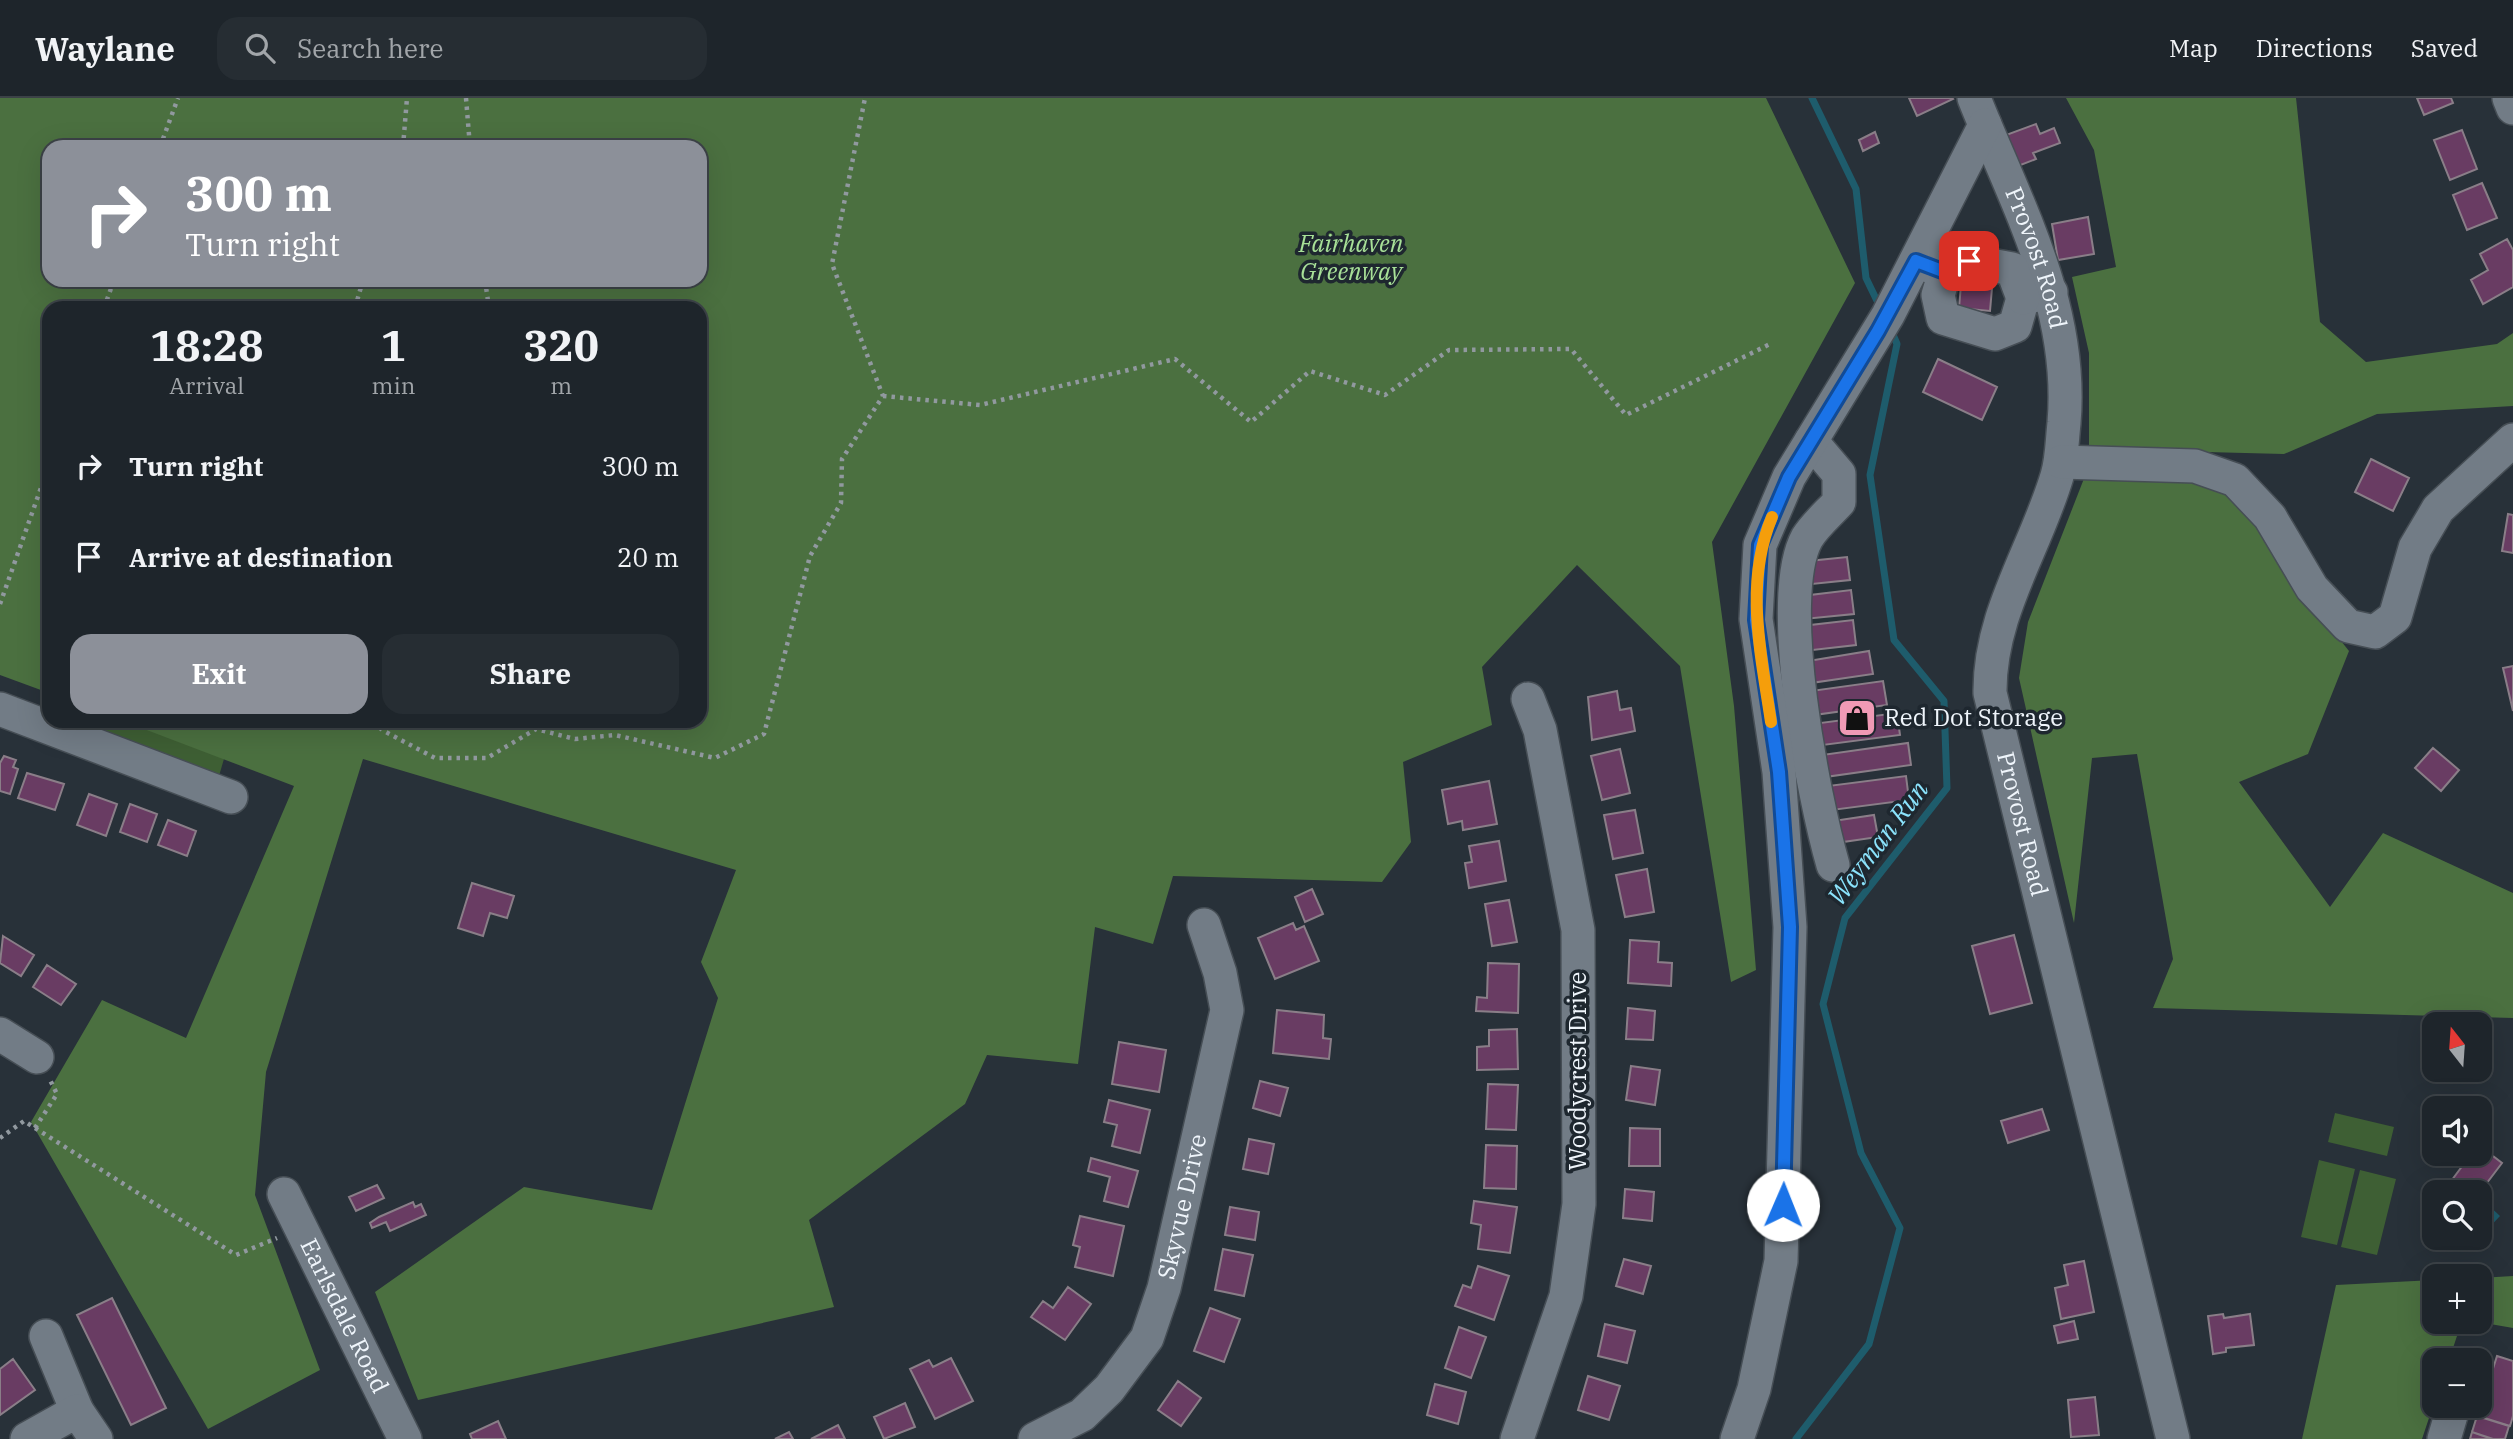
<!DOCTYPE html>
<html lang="en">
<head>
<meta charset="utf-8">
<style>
	:root { --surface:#1e252b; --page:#262d33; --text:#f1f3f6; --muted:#a1a5a9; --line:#3c4247; --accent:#8c9099 }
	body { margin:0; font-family:"IBM Plex Serif",serif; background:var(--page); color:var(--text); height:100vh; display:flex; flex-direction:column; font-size:26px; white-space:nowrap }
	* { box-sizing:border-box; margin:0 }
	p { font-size:23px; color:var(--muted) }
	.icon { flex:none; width:38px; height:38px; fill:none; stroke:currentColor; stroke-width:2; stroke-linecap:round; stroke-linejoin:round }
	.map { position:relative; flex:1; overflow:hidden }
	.sheet { position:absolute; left:42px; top:203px; width:665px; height:427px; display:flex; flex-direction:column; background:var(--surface); border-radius:21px; box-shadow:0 7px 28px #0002,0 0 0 2px var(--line) }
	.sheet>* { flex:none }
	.banner { position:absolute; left:42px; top:42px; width:665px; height:147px; border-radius:21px; box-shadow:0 7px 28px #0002,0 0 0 2px var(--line); background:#8c9099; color:#fff; overflow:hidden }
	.needle { width:46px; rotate:343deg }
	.buttons { position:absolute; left:2422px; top:914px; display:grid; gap:14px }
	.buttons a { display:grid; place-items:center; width:70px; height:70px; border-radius:14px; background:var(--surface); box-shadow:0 7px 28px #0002,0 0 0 2px var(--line); font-size:35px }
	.pin { position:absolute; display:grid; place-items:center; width:60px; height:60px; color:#fff; margin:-30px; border-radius:14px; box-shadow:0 4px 10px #0006 }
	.me { position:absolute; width:77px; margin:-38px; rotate:1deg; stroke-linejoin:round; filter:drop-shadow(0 0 5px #0008) }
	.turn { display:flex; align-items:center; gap:24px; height:147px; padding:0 28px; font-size:32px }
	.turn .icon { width:91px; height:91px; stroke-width:2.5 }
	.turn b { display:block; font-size:49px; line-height:60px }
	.eta { display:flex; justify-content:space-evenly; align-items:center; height:119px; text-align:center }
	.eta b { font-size:42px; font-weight:800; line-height:49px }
	.primary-button { display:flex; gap:14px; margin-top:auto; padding:14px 28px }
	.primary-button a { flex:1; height:80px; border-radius:21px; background:var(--accent); color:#fff; font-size:28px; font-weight:800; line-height:80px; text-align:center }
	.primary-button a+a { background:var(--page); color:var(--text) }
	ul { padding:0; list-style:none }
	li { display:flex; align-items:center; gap:21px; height:91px; padding:0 28px }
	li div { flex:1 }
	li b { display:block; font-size:26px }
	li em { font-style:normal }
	header { display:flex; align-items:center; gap:42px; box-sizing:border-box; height:98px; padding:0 35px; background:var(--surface); border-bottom:2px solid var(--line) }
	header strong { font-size:33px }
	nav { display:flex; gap:38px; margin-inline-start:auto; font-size:24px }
	.search { width:490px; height:63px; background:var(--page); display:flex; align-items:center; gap:18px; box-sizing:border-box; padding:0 24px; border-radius:21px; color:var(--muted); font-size:26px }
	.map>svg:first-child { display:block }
</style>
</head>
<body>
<header>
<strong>Waylane</strong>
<div class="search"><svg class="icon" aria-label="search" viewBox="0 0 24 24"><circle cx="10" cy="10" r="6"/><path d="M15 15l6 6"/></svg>Search here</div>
<nav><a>Map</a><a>Directions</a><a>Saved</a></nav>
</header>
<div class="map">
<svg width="2513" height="1341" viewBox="0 0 2513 1341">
	<rect width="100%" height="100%" fill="#283139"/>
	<path fill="#3e5f34" d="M64,623H235L219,678Z
		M2335,1015L2394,1029L2387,1058L2328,1044Z
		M2319,1062L2355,1071L2337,1147L2301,1139Z
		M2360,1072L2396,1081L2377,1157L2341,1149Z"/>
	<path fill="#4b7040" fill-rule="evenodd" d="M0,0H1766L1855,185L1712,444L1734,608L1756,872L1731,884L1680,568L1577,467L1482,569L1492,627L1403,664L1411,744L1382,784L1173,778L1153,846L1095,829L1078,966L987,957L965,1006L809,1122L834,1209L418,1302L375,1194L524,1089L652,1112L718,900L701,864L736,772L363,661L266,974L255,1097L320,1272L208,1331L31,1024L102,902L186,940L294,688L123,623H700V210H49V595L0,577ZM49,49H700V182H49Z
		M2066,0H2296L2320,224L2366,264L2497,246L2513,235V308L2377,316L2284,356L2089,351V255L2072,179L2116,169L2094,52Z
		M2085,378L2206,380L2252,410L2298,489L2349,553L2308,656L2239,684L2330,809L2383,735L2513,795V920L2153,910L2173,861L2137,656L2092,660L2074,825L2019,580L2028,524Z
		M2513,1178V1230L2473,1223H2480V1180Z
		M2434,1182V1223H2462L2449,1262H2434V1305L2422,1341H2302L2336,1187Z"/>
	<path fill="#1e5c6c" d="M2485,1104L2500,1118L2485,1134L2480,1130V1106Z"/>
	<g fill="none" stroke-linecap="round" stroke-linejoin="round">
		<path stroke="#1e5c6c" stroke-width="7" d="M1812,0L1856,91L1866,180L1880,209
			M1796,1341L1869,1246L1900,1130L1861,1055L1823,906L1845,820L1947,690L1944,603L1894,542L1870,377L1897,246L1891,232"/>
	</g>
	<path fill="#693c63" stroke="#8a7e88" stroke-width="2" d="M1909,0H1952L1953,1L1917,18Z
		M2417,0H2451L2453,5L2424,17Z
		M2036,26L2040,36L2054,30L2060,45L2033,55L2036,61L2018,68L2006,37Z
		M2462,32L2477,71L2450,82L2434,42Z
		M1875,34L1879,45L1863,53L1859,42Z
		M2482,85L2497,120L2467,132L2453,97Z
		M2088,119L2094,156L2058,162L2052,126Z
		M2507,141L2513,152V189L2483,206L2471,182L2488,172L2480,156Z
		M1961,187L1992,190L1990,213L1959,210Z
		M1938,261L1997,289L1982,322L1923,294Z
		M2371,361L2409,380L2393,413L2355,394Z
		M2508,416L2513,417V455L2502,453Z
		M1847,459L1850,482L1812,486L1809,463Z
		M1851,492L1854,516L1804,521L1802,498Z
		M1853,522L1856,547L1804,553L1802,528Z
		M1869,553L1873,576L1811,585L1808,563Z
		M2513,568V613L2503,570Z
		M1883,583L1887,607L1814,617L1811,593Z
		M1617,593L1620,612L1631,610L1635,633L1592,642L1588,599Z
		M1897,615L1900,637L1823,647L1820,625Z
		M1908,645L1911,667L1825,679L1822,657Z
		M2433,650L2459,672L2441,693L2415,670Z
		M1620,651L1630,695L1602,702L1591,658Z
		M4,658L16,662L13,669L18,671L10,696L0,693V665Z
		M27,675L64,686L55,712L18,700Z
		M1906,678L1909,702L1832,712L1828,688Z
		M1489,683L1497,726L1463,732L1462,723L1448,726L1442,692Z
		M89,696L117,706L106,738L77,727Z
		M130,706L157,716L147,744L120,734Z
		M1635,712L1643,755L1613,761L1604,717Z
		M1874,717L1878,739L1836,745L1833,723Z
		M168,722L196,733L187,758L158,747Z
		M1499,743L1506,783L1469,790L1465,765L1472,764L1469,748Z
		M1647,771L1654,814L1625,819L1616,777Z
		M472,785L514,798L507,820L490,815L483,838L458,830Z
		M1312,791L1323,816L1305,824L1295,799Z
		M1509,802L1517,844L1492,848L1485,806Z
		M1293,825L1296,832L1304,828L1319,863L1275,881L1258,840Z
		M2014,837L2032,905L1990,916L1972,848Z
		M3,838L34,857L21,878L0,865Z
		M1630,842L1659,844L1658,864L1672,865L1671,888L1628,885Z
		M1488,865L1519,866L1518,915L1476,913L1477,899L1487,900Z
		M47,867L76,886L61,907L33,889Z
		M1628,910L1655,913L1653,942L1626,941Z
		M1277,912L1324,917L1323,940L1331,941L1329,961L1273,955Z
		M1517,931L1518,971L1477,972V949L1489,948V932Z
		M1119,944L1166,952L1159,994L1112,986Z
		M1631,968L1660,972L1655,1007L1626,1002Z
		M1260,983L1288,990L1280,1018L1253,1010Z
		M1488,986L1518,987L1516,1032L1486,1031Z
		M1109,1002L1150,1012L1140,1055L1112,1048L1117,1027L1104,1024Z
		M2042,1011L2049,1032L2008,1045L2001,1023Z
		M1630,1030L1660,1031V1068H1629Z
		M1249,1041L1274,1046L1268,1076L1243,1071Z
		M1486,1047L1517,1048L1516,1091L1484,1090Z
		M2480,1048L2502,1065L2480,1094H2443L2472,1055H2480Z
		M1091,1060L1138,1073L1128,1109L1104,1103L1110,1079L1088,1073Z
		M377,1087L384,1100L356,1113L349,1099Z
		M1625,1091L1654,1094L1652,1123L1623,1120Z
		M1474,1103L1517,1109L1510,1155L1478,1151L1481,1127L1471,1125Z
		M413,1104L415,1109L421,1106L426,1117L390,1133L386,1124L372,1130L370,1125L379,1119Z
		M1230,1109L1259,1114L1255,1142L1225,1137Z
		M1080,1118L1124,1128L1113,1178L1075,1169L1080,1149L1073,1147Z
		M1223,1151L1253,1157L1244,1198L1215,1192Z
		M1624,1161L1651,1168L1643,1196L1616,1188Z
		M2084,1163L2094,1214L2061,1221L2055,1190L2068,1187L2064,1167Z
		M1478,1168L1509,1178L1494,1222L1455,1208L1463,1187L1471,1190Z
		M1068,1189L1091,1206L1065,1242L1031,1219L1043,1203L1053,1210Z
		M112,1200L166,1310L131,1327L77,1217Z
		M1210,1210L1240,1221L1224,1264L1194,1253Z
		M2223,1216L2224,1220L2250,1216L2254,1247L2226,1250V1254L2213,1256L2208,1218Z
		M2074,1223L2078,1241L2058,1245L2054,1228Z
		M1605,1226L1635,1233L1627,1265L1598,1258Z
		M1459,1229L1486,1239L1471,1280L1445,1270Z
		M2497,1258L2513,1263V1318L2510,1328L2478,1318Z
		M951,1260L973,1303L935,1321L910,1271L929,1262L933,1269Z
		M13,1261L35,1292L0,1317V1271Z
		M1588,1278L1620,1288L1609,1322L1578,1312Z
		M1178,1283L1201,1300L1181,1328L1158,1312Z
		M1435,1286L1466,1294L1458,1326L1427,1317Z
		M2095,1299L2099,1337L2071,1339L2068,1302Z
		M905,1305L915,1329L884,1341L874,1319Z
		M2477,1318L2509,1328L2505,1341H2493L2472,1334Z
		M498,1323L506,1341H472L470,1336Z
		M838,1327L845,1341H811Z
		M789,1334L793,1341H775Z
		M2472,1334L2492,1341H2470Z"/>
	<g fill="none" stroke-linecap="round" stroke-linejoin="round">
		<g stroke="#464e55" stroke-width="36">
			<g id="minor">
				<path id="s1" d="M1974,0C2016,106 2074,208 2064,325C2062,343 2062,361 2057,378C2035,452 1989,516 1990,595L2173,1341"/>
				<path d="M2509,0L2513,10"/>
				<path d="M1916,163L1945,174L1938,197L1943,220L1995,236L2015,228L2023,200L2051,194"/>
				<path d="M1945,174L1969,163L2012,171L2023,200"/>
				<path d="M1811,343L1839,376V404C1829,415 1815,427 1807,440C1774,500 1814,701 1833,767"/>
				<path d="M2061,364L2195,368L2235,382L2270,419L2312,490L2348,528L2375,534L2395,519L2415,450L2438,411L2513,342"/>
				<path d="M0,611L231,699"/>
				<path d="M0,936L37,959"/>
				<path id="s2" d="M284,1096L405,1341"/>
				<path d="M46,1238L77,1313"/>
				<path d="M27,1341L77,1313L96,1341"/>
				<path id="s3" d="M1035,1341L1082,1317L1109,1291L1147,1240L1164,1190L1227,912L1220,875L1204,827"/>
				<path d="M1517,1341L1566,1198L1579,1106L1578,832L1540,632L1528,601"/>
				<path d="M1737,1341L1754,1291L1781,1163L1790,829L1779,674L1756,521L1760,447L1789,379L1888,217L1985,27"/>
				<path d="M2444,1341L2454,1307"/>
			</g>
		</g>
		<path stroke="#91999f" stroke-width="4.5" stroke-dasharray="3.5 5" stroke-linecap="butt" d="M466,0L470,49
			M160,49L178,0
			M403,49L407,0
			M485,182L489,210
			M104,210L114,182
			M355,210L363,182
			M883,298L980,307L1175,261L1251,324L1310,273L1385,297L1449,252L1571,251L1626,317L1770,246
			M0,506L49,367
			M374,623L382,632L435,660H487L536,631L575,641L615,637L715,660L764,636L810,458L841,405L842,361L883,298L832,166L865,0
			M35,1030L57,996L49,980
			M0,1040L24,1023L236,1157L277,1140"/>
		<use href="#minor" stroke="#727c86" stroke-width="33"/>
	</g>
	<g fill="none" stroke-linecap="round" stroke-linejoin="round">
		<g stroke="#114b97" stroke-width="18">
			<path id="route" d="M1783,1107L1790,829L1779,674L1756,522L1760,447L1789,379L1878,233L1916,163L1945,174L1969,163"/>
		</g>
		<use href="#route" stroke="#1a73e8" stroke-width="12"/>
		<path stroke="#f59e0b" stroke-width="12" d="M1771,624C1761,556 1744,485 1772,419"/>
	</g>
	<defs>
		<g id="shop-square" transform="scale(2.0125)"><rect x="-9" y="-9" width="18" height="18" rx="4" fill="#f09ab5" stroke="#1e272f"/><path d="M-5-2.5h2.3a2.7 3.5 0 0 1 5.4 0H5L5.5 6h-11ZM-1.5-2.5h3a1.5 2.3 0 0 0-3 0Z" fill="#111"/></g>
	</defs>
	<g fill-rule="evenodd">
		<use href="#shop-square" x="1857" y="620"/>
	</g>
	<g text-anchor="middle" stroke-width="7" stroke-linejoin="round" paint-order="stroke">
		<g font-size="24" font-style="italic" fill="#a8e198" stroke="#1e272f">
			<text x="1351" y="154">Fairhaven<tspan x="1351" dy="28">Greenway</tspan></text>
		</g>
		<g font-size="24" fill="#eff5fb" stroke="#1e272f">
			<text dy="8" stroke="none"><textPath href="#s1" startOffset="172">Provost Road</textPath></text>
			<text dy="8" stroke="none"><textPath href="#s1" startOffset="758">Provost Road</textPath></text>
			<text transform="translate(1578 973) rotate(-90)" y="8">Woodycrest Drive</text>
			<text dy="8" stroke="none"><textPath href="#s3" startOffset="290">Skyvue Drive</textPath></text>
			<text dy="8" stroke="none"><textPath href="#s2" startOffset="136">Earlsdale Road</textPath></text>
		</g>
		<g font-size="24" fill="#eff5fb" stroke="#1e272f" text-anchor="start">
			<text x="1884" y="628">Red Dot Storage</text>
		</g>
		<g font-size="26" font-style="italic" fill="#8be3fc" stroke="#1e272f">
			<text transform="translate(1878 745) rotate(-53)" y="9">Weyman Run</text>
		</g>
	</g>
</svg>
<div class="buttons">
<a><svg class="needle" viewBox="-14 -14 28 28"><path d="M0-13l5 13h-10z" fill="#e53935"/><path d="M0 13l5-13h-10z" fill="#a1a5a9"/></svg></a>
<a><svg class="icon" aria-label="sound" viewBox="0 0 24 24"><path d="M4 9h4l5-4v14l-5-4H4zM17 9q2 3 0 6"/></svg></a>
<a><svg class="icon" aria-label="search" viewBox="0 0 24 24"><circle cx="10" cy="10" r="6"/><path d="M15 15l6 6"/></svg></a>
<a>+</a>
<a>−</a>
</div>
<div class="pin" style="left:1969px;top:163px;background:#d93025"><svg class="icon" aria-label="arrive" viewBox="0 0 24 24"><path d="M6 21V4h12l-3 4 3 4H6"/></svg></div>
<svg class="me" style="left:1783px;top:1107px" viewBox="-20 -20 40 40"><circle r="19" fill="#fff"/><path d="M0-13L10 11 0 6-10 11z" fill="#1a73e8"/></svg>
<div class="banner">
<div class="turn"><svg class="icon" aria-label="right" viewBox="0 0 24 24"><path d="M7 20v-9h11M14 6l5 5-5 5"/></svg><div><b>300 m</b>Turn right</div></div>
</div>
<section class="sheet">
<div class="eta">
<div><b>18:28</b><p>Arrival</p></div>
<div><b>1</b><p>min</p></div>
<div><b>320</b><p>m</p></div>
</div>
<ul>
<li><svg class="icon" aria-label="right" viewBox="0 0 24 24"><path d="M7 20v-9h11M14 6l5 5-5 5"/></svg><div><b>Turn right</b></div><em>300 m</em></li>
<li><svg class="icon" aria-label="arrive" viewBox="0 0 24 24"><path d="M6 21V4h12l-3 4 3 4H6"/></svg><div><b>Arrive at destination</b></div><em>20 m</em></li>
</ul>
<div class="primary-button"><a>Exit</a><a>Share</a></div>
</section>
</div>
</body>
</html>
